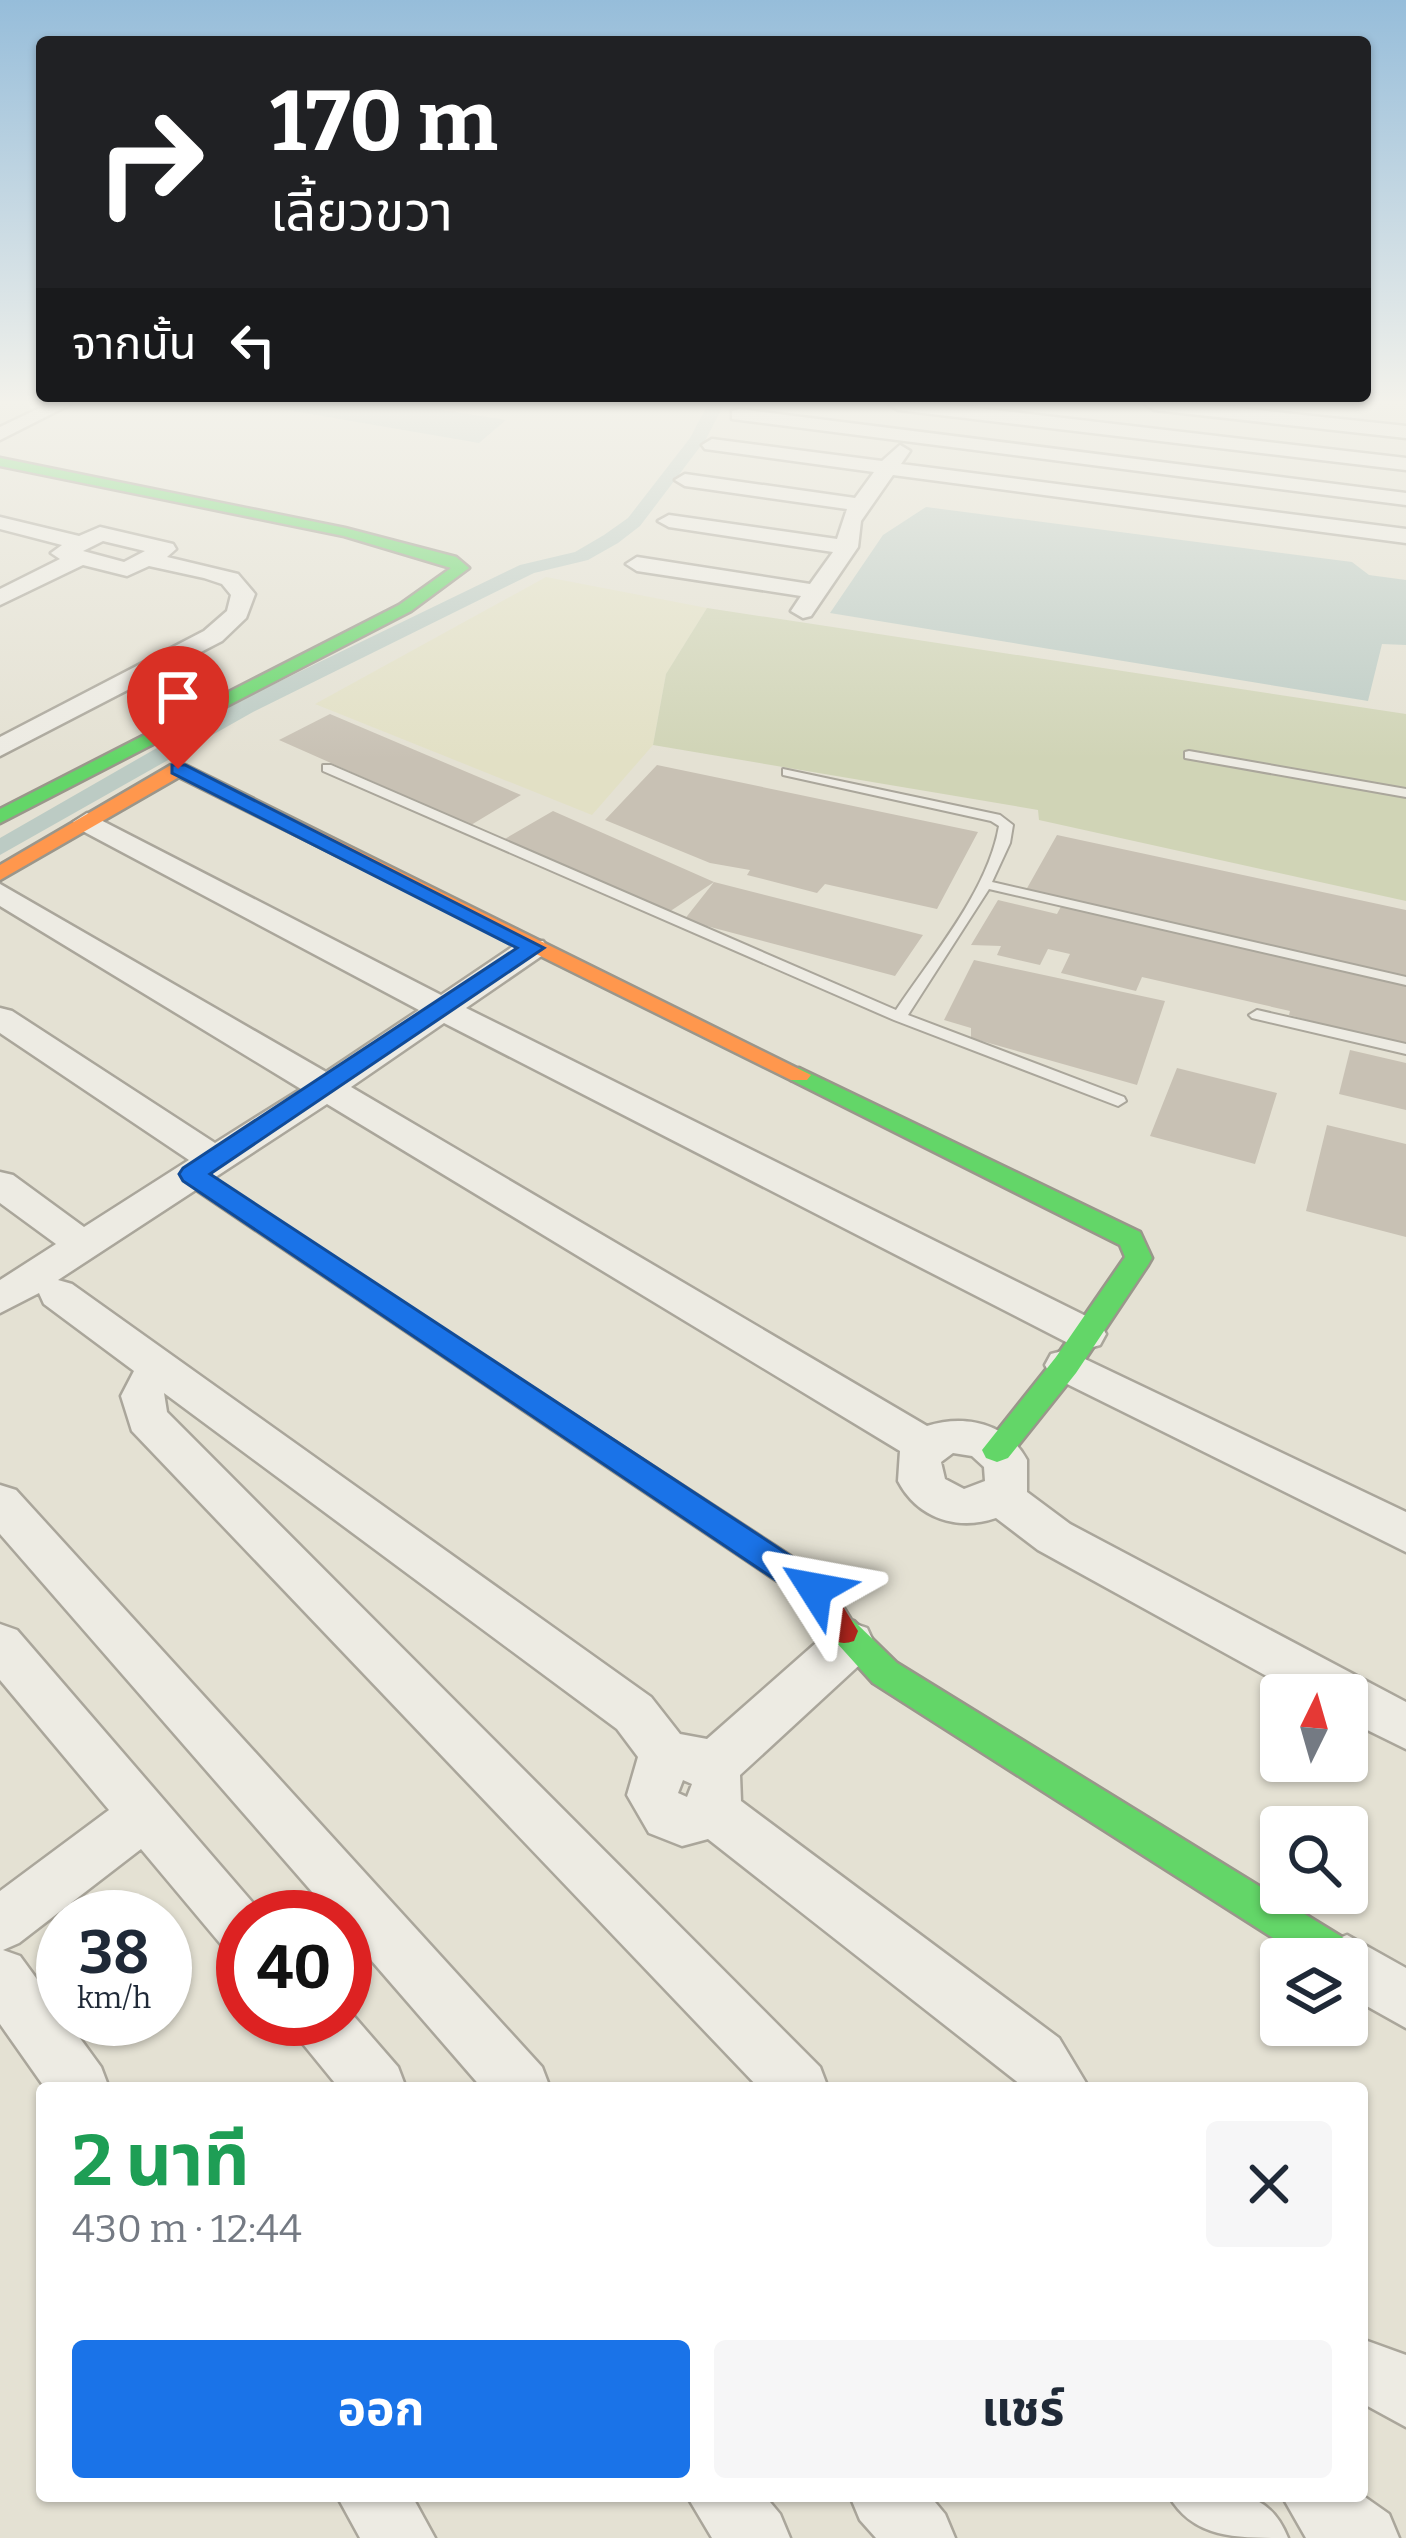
<!DOCTYPE html>
<html lang="th">
<head>
<meta charset="utf-8">
<style>
	:root { --surface:#fff; --page:#f6f6f7; --text:#1f2937; --muted:#747a83; --accent:#1a73e8 }
	body { margin:0; font-family:Bitter,"Noto Sans Thai",serif; background:var(--page); color:var(--text); height:100vh; display:flex; flex-direction:column; font-size:45px; white-space:nowrap }
	* { box-sizing:border-box; margin:0 }
	p { font-size:39px; color:var(--muted) }
	.icon { flex:none; width:66px; height:66px; fill:none; stroke:currentColor; stroke-width:2; stroke-linecap:round; stroke-linejoin:round }
	.map { position:relative; flex:1; overflow:hidden }
	.panel { position:absolute; left:36px; top:2082px; width:1332px; height:420px; display:flex; flex-direction:column; background:var(--surface); border-radius:12px; box-shadow:0 3px 9px #0004 }
	.panel>* { flex:none }
	.hud { position:absolute; left:36px; top:36px; width:1335px; height:366px; border-radius:12px; box-shadow:0 3px 9px #0004; background:#202124; color:#fff; overflow:hidden }
	.needle { width:78px; rotate:5deg }
	.tools { position:absolute; left:1260px; top:1674px; display:grid; gap:24px }
	.tools a { display:grid; place-items:center; width:108px; height:108px; border-radius:12px; background:var(--surface); box-shadow:0 3px 9px #0004; font-size:60px }
	.speed { position:absolute; left:36px; top:1890px; display:flex; gap:24px; font-size:60px; font-weight:700; text-align:center }
	.speed>* { display:grid; place-content:center; width:156px; height:156px; border-radius:50%; background:var(--surface); box-shadow:0 3px 9px #0004; line-height:1 }
	.speed small { font-size:30px; font-weight:400 }
	.speed .limit { border:18px solid #d22; background:#fff; color:#111 }
	.pin { position:absolute; display:grid; place-items:center; width:102px; height:102px; color:#fff; margin:-123px -51px; border-radius:50% 50% 50% 0; rotate:-45deg; box-shadow:0 0 12px #0007 }
	.pin .icon { rotate:45deg }
	.me { position:absolute; width:132px; margin:-66px; rotate:304deg; stroke-linejoin:round; filter:drop-shadow(0 0 9px #0008) }
	.turn { display:flex; align-items:center; gap:42px; height:252px; padding:0 36px; font-size:54px }
	.turn .icon { width:156px; height:156px; stroke-width:2.5 }
	.turn b { display:block; font-size:84px; line-height:102px }
	.then { display:flex; align-items:center; height:114px; padding:0 36px; background:#0003; gap:24px; font-size:45px }
	.round { display:grid; place-items:center; flex:none; width:126px; height:126px; border-radius:12px; background:var(--page) }
	.overview { display:flex; align-items:center; justify-content:space-between; height:204px; padding:0 36px }
	h1 { font-size:72px; font-weight:700; line-height:90px; color:#1e9e55 }
	.button { display:flex; gap:24px; margin-top:auto; padding:24px 36px }
	.button a { flex:1; height:138px; border-radius:12px; background:var(--accent); color:#fff; font-size:48px; font-weight:700; line-height:138px; text-align:center }
	.button a+a { background:var(--page); color:var(--text) }
	.map>svg:first-child { display:block }
</style>
</head>
<body>
<div class="map">
<svg width="1406" height="2538" viewBox="0 0 1406 2538">
	<rect width="100%" height="100%" fill="#e4e1d3"/>
	<path fill="#e2e0c5" d="M546,577L707,608L666,674L653,745L592,815L315,704Z"/>
	<path fill="#d0d4b6" d="M707,608L1406,714V901L1039,820L1038,810L653,745L666,674Z"/>
	<path fill="#bccbc4" d="M253,404H405L506,420L479,443Z
		M926,507L1352,562L1369,575L1406,580V645L1382,644L1368,701L830,613L883,535Z"/>
	<g fill="none" stroke-linecap="round" stroke-linejoin="round">
		<path fill="#bccbc4" fill-rule="evenodd" d="M708,404H724L706,439L640,526L618,543L588,560L534,573L253,712L0,855V838L237,702L520,565L575,552L604,535L628,518L690,438Z"/>
	</g>
	<path fill="#c8c1b4" d="M330,714L521,795L471,825L279,740Z
		M657,765L978,832L937,909L825,884L817,893L747,875L750,870L710,863L605,820Z
		M553,811L714,882L923,935L895,976L684,920L714,882L666,914L503,840Z
		M1057,835L1406,910V1047L1289,1015L1290,1011L1142,977L1136,991L1061,973L1070,954L1048,949L1040,965L997,955L1001,946L971,945L998,900L1057,914L1065,899L1026,890Z
		M974,960L1165,1001L1137,1085L971,1038V1028L944,1020Z
		M1350,1050L1406,1063V1110L1339,1094Z
		M1177,1068L1277,1093L1255,1164L1150,1136Z
		M1327,1125L1406,1144V1237L1306,1211Z"/>
	<g fill="none" stroke-linecap="round" stroke-linejoin="round">
		<g stroke="#aaa69b" stroke-width="4">
			<path id="lane" d="M1189,751L1406,789V797L1185,758V752Z
				M323,765H331L896,1010C932,956 988,891 999,826L991,821L783,775V769L1000,815L1013,825L1010,843L992,882L1406,977V985L989,889L908,1015L1124,1097L1126,1101L1118,1106L894,1020L323,771Z
				M1257,1010L1406,1044V1054L1252,1018L1249,1015Z"/>
		</g>
		<g stroke="#aaa69b" stroke-width="5">
			<path id="street" d="M48,404H71L0,440V427Z
				M889,404H942L1406,458V470L898,410Z
				M1145,404H1201L1406,426V438L1154,410Z
				M739,409L1406,493V505L732,419V411Z
				M712,439L882,461L900,445L910,451L901,464L1406,529V543L893,475L861,521L858,547L811,616L803,618L791,611L801,596L637,571L626,564L637,557L810,584L833,552L669,527L658,521L669,515L837,539L847,509L685,486L675,480L685,474L855,498L874,472L705,449L702,445Z
				M0,517L79,536L100,527L173,544L176,549L167,557L238,574L255,594L246,618L222,641L0,756V737L204,631L227,611L231,595L222,584L204,578L149,566L127,576L83,565L0,605V589L60,559L51,553L62,545L0,529ZM103,541L145,551L124,562L83,551Z
				M87,813L441,995L521,941H543L548,948L543,955L466,1008L1100,1323L1106,1334L1100,1345L1086,1349L1072,1345L444,1023L351,1087L927,1426C965,1414 1007,1423 1027,1460V1492L1070,1524L1406,1702V1749L1347,1720V1695H1301L1038,1550L996,1518C958,1531 918,1519 898,1481L900,1451L327,1104L58,1280L72,1284L651,1697L680,1734L707,1739L833,1628L850,1622L867,1628L874,1643L867,1658L740,1775L741,1801L1059,2038L1089,2088H1025L708,1839L682,1846L649,1833L627,1795L638,1757L617,1729L164,1393L167,1412L820,2067L828,2088H759L132,1431L121,1396L134,1371L44,1304L39,1293L0,1313V1280L56,1244L0,1203V1172L13,1175L84,1227L189,1160L0,1033V1008L12,1011L215,1143L301,1089L0,906V884L326,1072L419,1010L77,828L73,822ZM953,1453L972,1456L984,1467L985,1481L964,1489L945,1479L941,1462ZM683,1780L692,1784L687,1797L678,1793Z
				M1066,1350L1406,1512V1552L1051,1376L1045,1365L1051,1354Z
				M0,1485L16,1490L542,2067L550,2088H482L345,1930V1917H334L0,1534Z
				M0,1624L17,1630L265,1917H243V1956L224,1948L141,1849L19,1943L3,1950L20,1956L101,2067L109,2088H45L0,2024V1891L109,1810L0,1680Z
				M1347,1935L1406,1968V2028L1347,1995V1959H1321L1327,1943Z
				M345,2006L398,2067L406,2088H339L299,2039L291,2019H345Z
				M1362,2339L1406,2355V2427L1362,2403Z
				M1362,2495L1389,2514L1399,2538H1306L1282,2496Z
				M337,2496H412L435,2538H360Z
				M687,2496H765L780,2514L790,2538H712Z
				M850,2496H930L945,2514L955,2538H876L860,2520Z
				M1169,2496C1223,2496 1265,2481 1288,2538C1235,2538 1193,2538 1169,2496Z"/>
		</g>
		<g stroke="#9a968b" stroke-width="5">
			<path id="fast" d="M0,458L345,528L456,557L469,568L411,611L0,823V809L399,605L451,568L344,536L0,466Z
				M799,1068L1140,1232L1152,1258L1148,1265L1076,1373L1008,1458L997,1462L986,1458L982,1450L1056,1357L1125,1257L1120,1245L791,1080L787,1075Z
				M842,1617L854,1621L897,1663L1355,1945L1360,1959L1355,1973L1347,1976V1959H1306L873,1683L826,1631L830,1621Z"/>
		</g>
		<g stroke="#9a968b" stroke-width="5">
			<path id="slow" d="M171,765H185L811,1075L807,1080H791L179,777L0,880V865Z"/>
		</g>
		<g stroke="#9a968b" stroke-width="5">
			<path id="jam" d="M192,1167L826,1579L858,1631L854,1641C826,1651 816,1619 804,1599L183,1181L179,1175Z"/>
		</g>
		<use href="#lane" fill="#edebe3" fill-rule="evenodd"/>
		<use href="#street" fill="#edebe3" fill-rule="evenodd"/>
		<use href="#fast" fill="#63d668" fill-rule="evenodd"/>
		<use href="#slow" fill="#ff974d" fill-rule="evenodd"/>
		<use href="#jam" fill="#b3261e" fill-rule="evenodd"/>
	</g>
	<linearGradient id="sky" x2="0" y2="1"><stop stop-color="#96bdda"/><stop offset="0.53" stop-color="#f3f2eb"/><stop offset="1" stop-color="#f3f2eb" stop-opacity="0"/></linearGradient>
	<rect width="1406" height="759" fill="url(#sky)"/>
	<path fill="#1a73e8" stroke="#114b97" stroke-width="3" d="M172,765H185L544,948L210,1174L827,1580L832,1589L827,1599L815,1603L804,1599L183,1181L179,1174L183,1168L517,948L172,773Z"/>
</svg>
<div class="tools">
<a><svg class="needle" viewBox="-14 -14 28 28"><path d="M0-13l5 13h-10z" fill="#e53935"/><path d="M0 13l5-13h-10z" fill="#747a83"/></svg></a>
<a><svg class="icon" aria-label="search" viewBox="0 0 24 24"><circle cx="10" cy="10" r="6"/><path d="M15 15l6 6"/></svg></a>
<a><svg class="icon" aria-label="layers" viewBox="0 0 24 24"><path d="M12 4l9 5-9 5-9-5zM3 14l9 5 9-5"/></svg></a>
</div>
<div class="speed"><div>38<small>km/h</small></div><div class="limit">40</div></div>
<div class="pin" style="left:178px;top:769px;background:#d93025"><svg class="icon" aria-label="arrive" viewBox="0 0 24 24"><path d="M6 21V4h12l-3 4 3 4H6"/></svg></div>
<svg class="me" style="left:815px;top:1589px" viewBox="-20 -20 40 40"><path d="M0-17L14 15 0 8-14 15z" fill="#1a73e8" stroke="#fff" stroke-width="4"/></svg>
<div class="hud">
<div class="turn"><svg class="icon" aria-label="right" viewBox="0 0 24 24"><path d="M7 20v-9h11M14 6l5 5-5 5"/></svg><div><b>170 m</b>เลี้ยวขวา</div></div>
<div class="then">จากนั้น<svg class="icon" aria-label="left" viewBox="0 0 24 24"><path d="M17 20v-9H6M10 6l-5 5 5 5"/></svg></div>
</div>
<section class="panel">
<div class="overview"><div><h1>2 นาที</h1><p>430 m · 12:44</p></div><a class="round"><svg class="icon" aria-label="close" viewBox="0 0 24 24"><path d="M6 6l12 12M18 6L6 18"/></svg></a></div>
<div class="button"><a>ออก</a><a>แชร์</a></div>
</section>
</div>
</body>
</html>
